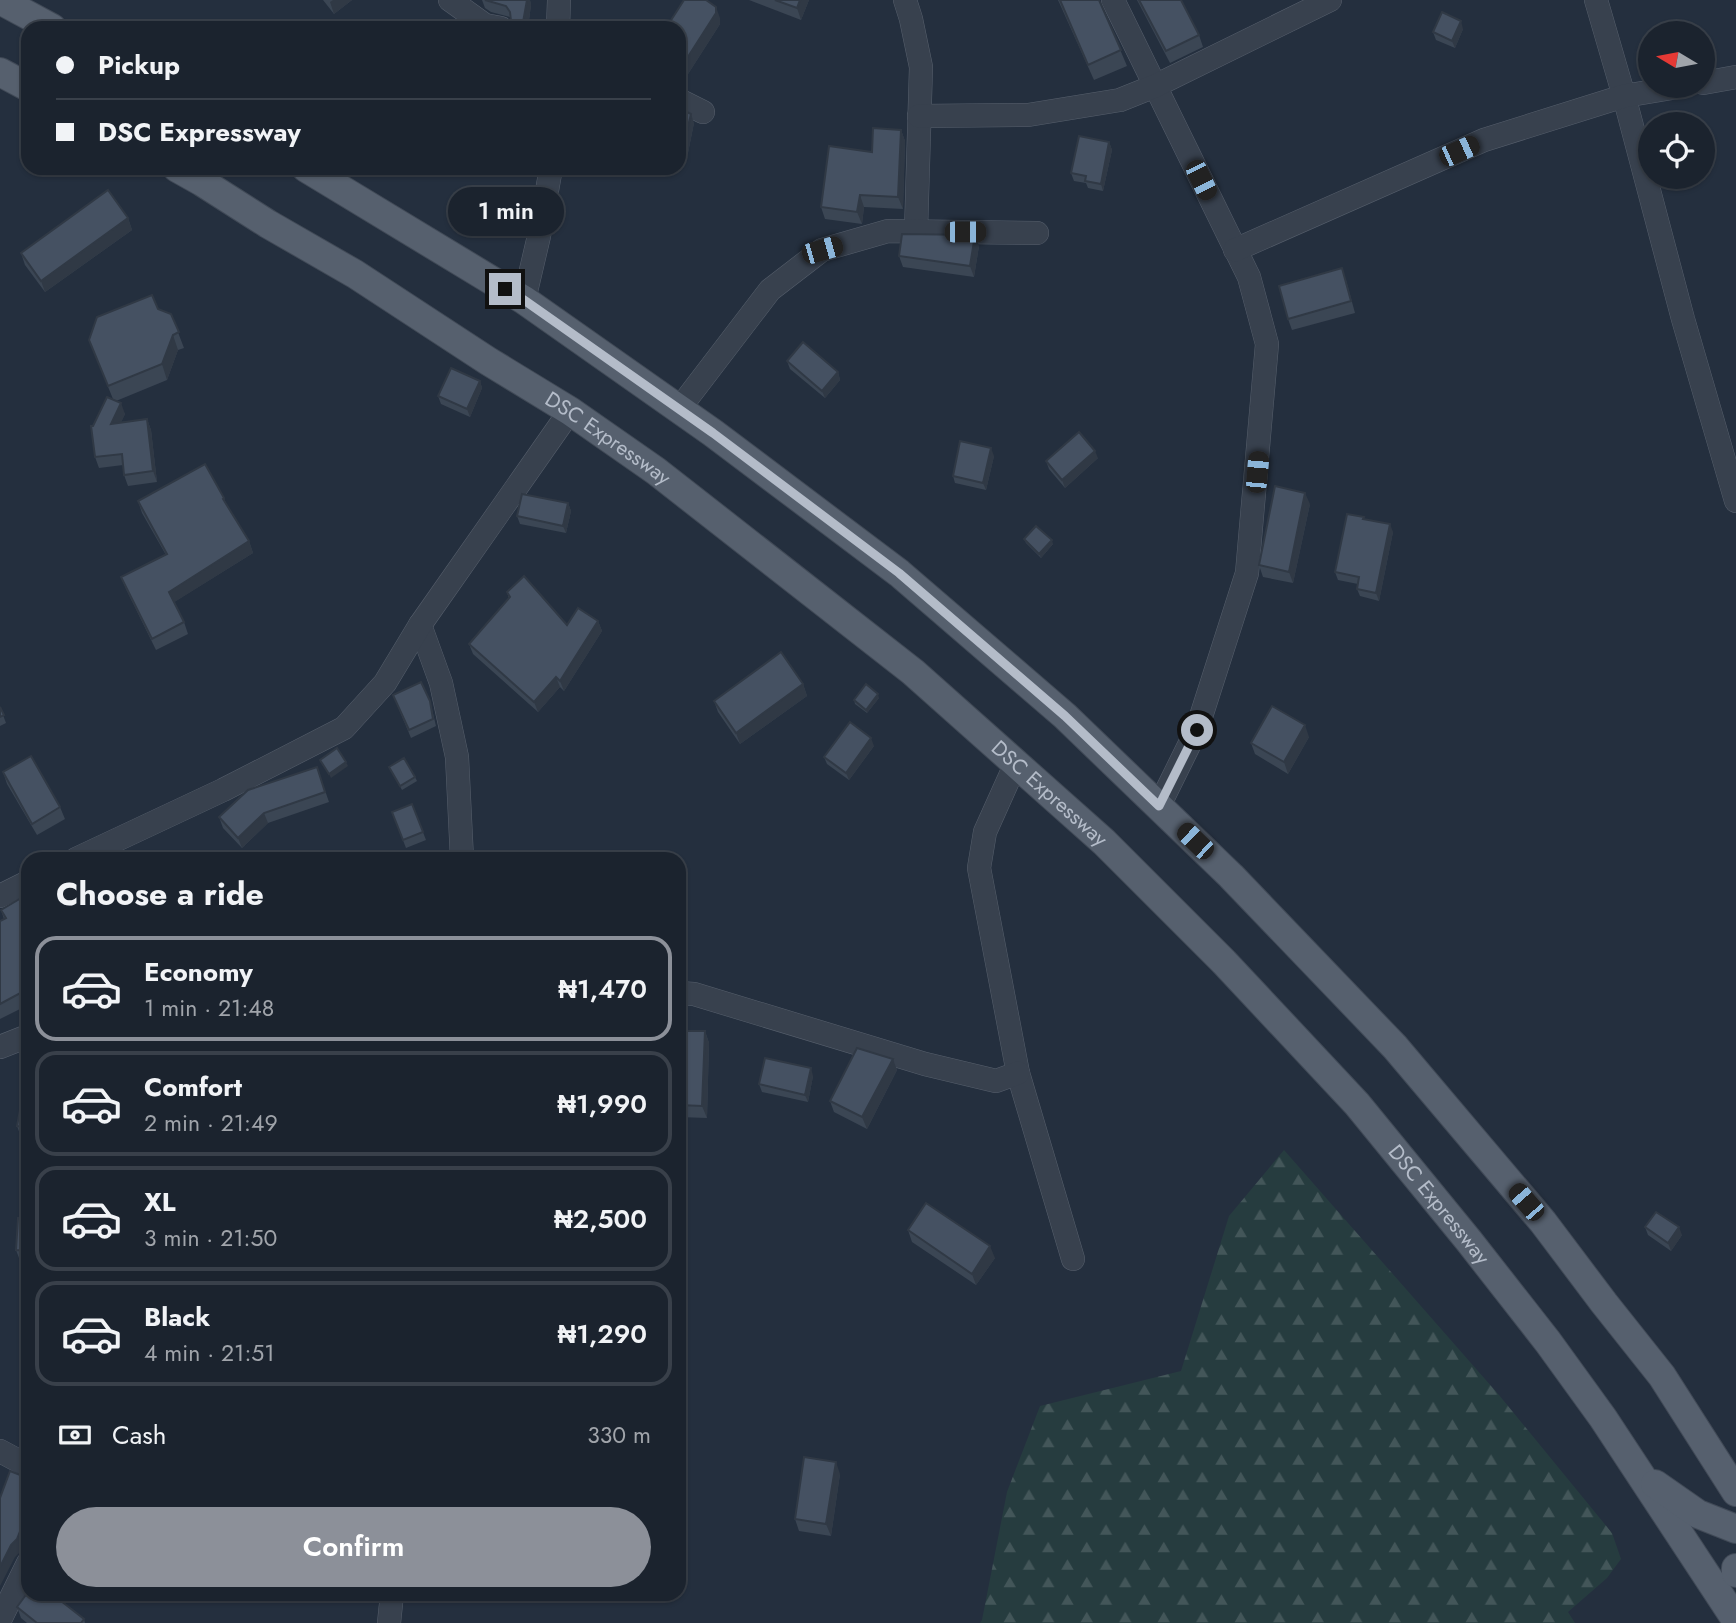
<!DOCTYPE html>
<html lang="en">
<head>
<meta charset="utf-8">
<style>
	body { margin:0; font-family:Jost,sans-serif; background:#242b36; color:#f1f3f6; height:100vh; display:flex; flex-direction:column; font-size:26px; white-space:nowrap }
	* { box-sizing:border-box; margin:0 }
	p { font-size:23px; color:#a0a4aa }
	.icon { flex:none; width:38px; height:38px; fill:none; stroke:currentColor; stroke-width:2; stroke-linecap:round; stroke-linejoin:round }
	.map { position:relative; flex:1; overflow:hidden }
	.sheet { position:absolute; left:21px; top:852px; width:665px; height:749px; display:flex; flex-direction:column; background:#1b232e; border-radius:21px; box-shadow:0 2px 5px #0004,0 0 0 2px #39404a }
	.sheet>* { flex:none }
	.banner { position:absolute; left:21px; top:21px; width:665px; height:154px; border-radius:21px; box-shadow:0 2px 5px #0004,0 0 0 2px #39404a; display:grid; align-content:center; height:154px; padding:0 35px; background:#1b232e }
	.needle { width:46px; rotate:280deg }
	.fabs { position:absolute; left:1638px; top:21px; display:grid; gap:14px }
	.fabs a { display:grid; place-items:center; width:77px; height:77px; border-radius:50%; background:#1b232e; box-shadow:0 2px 5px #0004,0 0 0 2px #39404a; font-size:35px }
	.end { position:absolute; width:32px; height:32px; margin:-16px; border:9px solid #b4bcc9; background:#111; box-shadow:0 0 0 4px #111 }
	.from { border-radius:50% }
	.bubble { position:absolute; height:49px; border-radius:24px; background:#1b232e; box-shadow:0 2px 5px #0004,0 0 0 2px #39404a; font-size:23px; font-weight:600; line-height:49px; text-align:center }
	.car { position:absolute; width:21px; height:42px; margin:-21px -10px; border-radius:9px; box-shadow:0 0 5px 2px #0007; background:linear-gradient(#222 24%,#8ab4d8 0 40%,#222 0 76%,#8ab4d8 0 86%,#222 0) }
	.banner b { display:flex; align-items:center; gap:24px; height:66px; font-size:26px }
	.banner b+b { border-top:2px solid #39404a }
	.banner i { width:18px; height:18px; background:#f1f3f6 }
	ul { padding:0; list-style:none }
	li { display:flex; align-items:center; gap:21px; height:105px; margin:0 14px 10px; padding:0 21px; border:4px solid #39404a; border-radius:21px }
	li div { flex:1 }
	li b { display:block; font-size:26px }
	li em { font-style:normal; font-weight:600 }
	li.current { border-color:#8c9099 }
	li>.icon { width:63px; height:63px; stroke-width:1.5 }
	h2 { padding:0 35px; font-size:32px; line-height:84px }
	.pay { display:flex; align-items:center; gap:18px; height:77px; padding:0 35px; font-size:26px }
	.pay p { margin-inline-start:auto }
	.primary-button { display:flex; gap:14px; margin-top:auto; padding:14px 35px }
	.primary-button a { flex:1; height:80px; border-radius:42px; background:#8c9099; color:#fff; font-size:28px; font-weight:600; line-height:80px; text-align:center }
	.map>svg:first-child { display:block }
	.forest { fill:url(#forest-firs) }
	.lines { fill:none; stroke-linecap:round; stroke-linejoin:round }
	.minor-casing { stroke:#565f6c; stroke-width:24 }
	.major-casing { stroke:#414a57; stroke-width:30 }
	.minor { stroke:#38414e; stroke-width:23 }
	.major { stroke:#56606e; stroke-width:28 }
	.wall { fill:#3b4654 }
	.shaded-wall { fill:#303945 }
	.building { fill:#455162; stroke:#303945; stroke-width:2 }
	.route { stroke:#b4bcc9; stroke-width:9 }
	.labels { text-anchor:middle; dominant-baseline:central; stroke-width:7; stroke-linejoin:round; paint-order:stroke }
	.street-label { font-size:21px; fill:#b4bcc9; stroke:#1d2633 }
</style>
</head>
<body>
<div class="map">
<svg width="1736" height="1623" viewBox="0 0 1736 1623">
	<defs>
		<pattern id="forest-firs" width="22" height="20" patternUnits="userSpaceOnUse" patternTransform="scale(1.75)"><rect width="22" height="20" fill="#263c3f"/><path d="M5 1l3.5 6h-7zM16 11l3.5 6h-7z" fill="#435659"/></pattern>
	</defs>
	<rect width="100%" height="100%" fill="#242f3e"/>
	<!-- forest -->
	<path class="forest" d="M1284 1150 1499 1395 1612 1533 1621 1559 1607 1578 1568 1612 1575 1623H980L982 1620 1007 1492 1040 1406 1181 1371 1229 1216Z"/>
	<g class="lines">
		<!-- minor casing -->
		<g class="minor-casing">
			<g id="minor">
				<path d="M450 0 485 25 501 28"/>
				<path d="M905 0 911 19 921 67 916 231"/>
				<path d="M1113 0 1249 277 1267 344 1247 573 1197 729 1159 806"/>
				<path d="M1596 0 1624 96 1683 319 1736 501"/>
				<path d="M558 28 559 0"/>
				<path d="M1703 83 1736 77"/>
				<path d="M679 100 703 112"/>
				<path d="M919 116 1028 115 1120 100 1155 86 1330 0"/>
				<path d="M1235 250 1484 140 1624 96 1684 86"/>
				<path d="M524 300 539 236 551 168"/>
				<path d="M679 409 770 290 822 250 888 231 1037 233"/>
				<path d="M420 625 441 683 457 757 462 859"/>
				<path d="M1016 763 985 832 979 868 1018 1073 1073 1259"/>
				<path d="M76 859 223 790 344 728 385 683 420 625 570 411"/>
				<path d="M0 896 28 882"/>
				<path d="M679 993 694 994 925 1064 996 1081 1018 1073"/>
				<path d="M0 1047 28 1036"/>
				<path d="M0 1451 28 1466"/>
				<path d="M0 1620 28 1563"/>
				<path d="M389 1623 392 1594"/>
			</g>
		</g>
		<!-- major casing -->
		<g class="major-casing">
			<g id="major">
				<path d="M0 0 52 28"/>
				<path d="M0 72 28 87"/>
				<path id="s1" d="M177 168 202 182 268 224 355 274 488 361 570 411 656 471 913 672 1104 842 1224 962 1357 1104 1469 1241 1548 1342 1603 1418 1736 1620"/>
				<path d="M306 168 524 300 713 433 899 573 1065 716 1231 876 1395 1047 1543 1222 1604 1303 1662 1376 1736 1492"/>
				<path d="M1655 1484 1698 1514 1736 1529"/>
				<path d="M1736 1568V1573"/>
			</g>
		</g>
		<!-- minor -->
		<use href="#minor" class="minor"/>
		<!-- major -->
		<use href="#major" class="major"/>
	</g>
	<!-- wall -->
	<g class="wall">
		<path d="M323 0H352L334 14Z"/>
		<path d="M482 0H530L531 5 528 28H506L511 21 510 17 491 12 485 8Z"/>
		<path d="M749 0H809L801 20Z"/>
		<path d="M1058 0H1099L1127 66 1094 80Z"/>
		<path d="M1137 0H1181L1199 35 1203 47 1170 63Z"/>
		<path d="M720 18V24L688 74 679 68V28Z"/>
		<path d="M1463 29 1455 48 1436 40 1433 32Z"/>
		<path d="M679 108 694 123 688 153 679 151Z"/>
		<path d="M901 130 905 141 903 209 864 207 862 224 825 219 821 207 872 152Z"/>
		<path d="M1109 142 1112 150 1103 191 1088 188 1086 183 1074 181 1071 173Z"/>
		<path d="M443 168H473L472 174 444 172Z"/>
		<path d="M128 218 132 230 45 292 25 265 21 253Z"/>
		<path d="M979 246 974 277 903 267 899 256Z"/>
		<path d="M1346 280 1355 313 1292 330 1288 319Z"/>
		<path d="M158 309 171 314 184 348 178 350 167 380 116 401 125 414 121 422 147 419 151 430 157 482 128 486 124 475 123 465 99 468 95 457 93 426 113 399 89 340Z"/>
		<path d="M787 361 838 372 840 380 825 398 790 369Z"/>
		<path d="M480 381 482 388 470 417 441 404 438 396Z"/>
		<path d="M994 456 986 490 955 483 953 476Z"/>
		<path d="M1098 458 1065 488 1049 469 1046 461Z"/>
		<path d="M224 498 226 504 249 541 253 553 174 602 184 622 188 634 156 650 126 589 121 577 166 555 142 513 138 501Z"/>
		<path d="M568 503 571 511 566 533 520 524 517 516Z"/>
		<path d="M1310 504 1293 583 1263 577 1259 565Z"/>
		<path d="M1364 519 1393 532 1379 601 1360 596 1357 589 1358 584 1338 580 1335 572Z"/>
		<path d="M1024 539 1053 544 1041 558 1026 543Z"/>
		<path d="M507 592 567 625 598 621 602 631 564 691 560 687 538 712 473 654 469 644 509 599Z"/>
		<path d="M803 684 807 696 740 744 718 712 714 701Z"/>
		<path d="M393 695 430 701 436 726 411 738Z"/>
		<path d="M879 698 867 713 855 704 854 700Z"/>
		<path d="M0 707 6 723 0 726Z"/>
		<path d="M1309 737 1288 774 1255 754 1251 743Z"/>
		<path d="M874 746 849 780 827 764 824 757Z"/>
		<path d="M317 767 329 802 268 823 242 848 223 828 219 817Z"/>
		<path d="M389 767 415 777 417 781 402 790Z"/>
		<path d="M3 772 60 807 65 819 37 835 7 784Z"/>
		<path d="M412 804 426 840 406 848 392 812Z"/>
		<path d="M28 894V1005L0 1019V921L4 919 1 910Z"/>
		<path d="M679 1031H705L709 1043 707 1118 679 1117Z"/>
		<path d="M893 1059 897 1070 867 1129 834 1112 830 1101Z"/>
		<path d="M813 1076 808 1102 762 1092 759 1084Z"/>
		<path d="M28 1095V1138L21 1137 17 1126Z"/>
		<path d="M28 1218V1258H19L16 1250Z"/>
		<path d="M1645 1227 1682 1235 1671 1251 1648 1235Z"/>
		<path d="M908 1230 995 1258 976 1285 912 1242Z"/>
		<path d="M840 1474 831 1536 799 1531 795 1519Z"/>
		<path d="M17 1607 84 1619 85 1623H27L21 1618Z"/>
	</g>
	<!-- shaded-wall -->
	<g class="shaded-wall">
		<path d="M333 0H352L334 14 330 2Z"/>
		<path d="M527 0H530L531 5 528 28H522Z"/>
		<path d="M800 0H809L801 20 797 8Z"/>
		<path d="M716 7 720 18V24L688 74 684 63Z"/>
		<path d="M1461 21 1463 29 1455 48 1452 41Z"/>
		<path d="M691 114 694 123 688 153 684 143Z"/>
		<path d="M901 130 905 141 903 209 898 197Z"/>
		<path d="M1109 142 1112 150 1103 191 1101 184Z"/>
		<path d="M860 195 864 207 862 224 857 212Z"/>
		<path d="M128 218 132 230 45 292 41 281Z"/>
		<path d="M975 235 979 246 974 277 970 266Z"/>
		<path d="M173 335 178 350 167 380 162 364Z"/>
		<path d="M838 372 840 380 825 398 822 391Z"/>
		<path d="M480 381 482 388 470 417 467 409Z"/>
		<path d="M121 403 125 414 115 435 111 424Z"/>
		<path d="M147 419 151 430 157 482 153 471Z"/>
		<path d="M991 448 994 456 986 490 983 483Z"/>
		<path d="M1095 451 1098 458 1065 488 1062 480Z"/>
		<path d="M1305 493 1310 504 1293 583 1289 572Z"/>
		<path d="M568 503 571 511 566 533 563 526Z"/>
		<path d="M1390 524 1393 532 1379 601 1376 593Z"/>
		<path d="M1052 540 1053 544 1041 558 1039 554Z"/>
		<path d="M249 541 253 553 173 603 169 592Z"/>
		<path d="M598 621 602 631 564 691 560 681Z"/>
		<path d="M556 677 560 687 538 712 534 702Z"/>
		<path d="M803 684 807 696 740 744 736 733Z"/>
		<path d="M878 694 879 698 867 713 866 710Z"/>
		<path d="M1305 725 1309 737 1288 774 1284 762Z"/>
		<path d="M871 738 874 746 849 780 846 773Z"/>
		<path d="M346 762 348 766 331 778 329 774Z"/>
		<path d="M264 813 268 823 242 848 238 838Z"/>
		<path d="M705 1031 709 1043 707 1118 702 1106Z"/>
		<path d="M893 1059 897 1070 867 1129 862 1117Z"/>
		<path d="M811 1068 813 1076 808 1102 805 1095Z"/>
		<path d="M1679 1227 1682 1235 1671 1251 1668 1243Z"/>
		<path d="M990 1246 995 1258 976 1285 972 1274Z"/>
		<path d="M836 1462 840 1474 831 1536 826 1524Z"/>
		<path d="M28 1511V1533L21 1551 15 1557 0 1586V1567Z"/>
	</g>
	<!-- building -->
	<g class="building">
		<path d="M485 0H527L522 28H506L511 21 510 12 506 6Z"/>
		<path d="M684 0H706L716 7V13L684 63 679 60V28H666Z"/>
		<path d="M775 0H800L797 8Z"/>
		<path d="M1060 0H1099L1121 50 1088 65Z"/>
		<path d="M1139 0H1181L1199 35 1166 51Z"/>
		<path d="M1442 12 1461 21 1452 41 1433 32Z"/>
		<path d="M454 20 470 24 478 28H452Z"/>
		<path d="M679 108 691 114 684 143 679 142Z"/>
		<path d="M873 128 901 130 898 197 860 195 857 212 821 207 829 146 872 152Z"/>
		<path d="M1079 136 1109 142 1101 184 1085 181 1086 176 1071 173Z"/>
		<path d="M108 190 128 218 41 281 21 253Z"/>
		<path d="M902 234 975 235 970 266 899 256Z"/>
		<path d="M1342 268 1351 301 1288 319 1279 286Z"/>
		<path d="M152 295 158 309 171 314 179 332 173 335 162 364 108 386 89 340 97 317Z"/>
		<path d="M803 342 838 372 822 391 787 361Z"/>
		<path d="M451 368 480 381 467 409 438 396Z"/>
		<path d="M107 397 121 403 111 424 147 419 153 471 124 475 122 454 95 457 91 426H93Z"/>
		<path d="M1079 432 1095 451 1062 480 1046 461Z"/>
		<path d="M960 441 991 448 983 483 953 476Z"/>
		<path d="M205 464 224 498 223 499 249 541 169 592 184 622 152 639 121 577 167 554 138 501Z"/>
		<path d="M1275 486 1305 493 1289 572 1259 565Z"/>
		<path d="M522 494 568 503 563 526 517 516Z"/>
		<path d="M1347 514 1364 517 1363 519 1390 524 1376 593 1357 589 1359 577 1335 572Z"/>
		<path d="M1036 526 1052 540 1039 554 1024 539Z"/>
		<path d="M524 576 567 625 578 608 598 621 560 681 556 677 534 702 469 644 510 597 507 592Z"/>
		<path d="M781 652 803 684 736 733 714 701Z"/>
		<path d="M421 682 430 701 433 719 409 730 393 695Z"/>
		<path d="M866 684 878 694 866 710 854 700Z"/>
		<path d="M1272 706 1305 725 1284 762 1251 743Z"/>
		<path d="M0 707 4 715 0 717Z"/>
		<path d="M850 722 871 738 846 773 824 757Z"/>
		<path d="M337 748 346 762 329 774 320 760Z"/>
		<path d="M31 756 60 807 32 824 3 772Z"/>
		<path d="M404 758 415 777 400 786 389 767Z"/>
		<path d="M317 767 325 792 264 813 238 838 219 817 248 790Z"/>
		<path d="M412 804 423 832 403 840 392 812Z"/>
		<path d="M28 894V989L0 1004V921L6 918 1 910Z"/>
		<path d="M679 1031H705L702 1106 679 1105Z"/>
		<path d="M857 1048 893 1059 862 1117 830 1101Z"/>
		<path d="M765 1058 811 1068 805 1095 759 1084Z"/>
		<path d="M23 1094 28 1095V1127L17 1126Z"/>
		<path d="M926 1203 990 1246 972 1274 908 1230Z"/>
		<path d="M1656 1212 1679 1227 1668 1243 1645 1227Z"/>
		<path d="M18 1218H28V1251L16 1250Z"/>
		<path d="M804 1457 836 1462 826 1524 795 1519Z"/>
		<path d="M10 1471 28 1478V1511L17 1539 11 1545 0 1567V1498Z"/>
		<path d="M28 1592V1594H52L84 1619 81 1623H37L17 1607Z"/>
	</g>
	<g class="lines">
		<!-- route -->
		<path class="route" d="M505 289 524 300 713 433 899 573 1065 716 1159 806 1197 730"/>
	</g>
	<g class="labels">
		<!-- street labels -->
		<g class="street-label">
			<text stroke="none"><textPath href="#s1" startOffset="509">DSC Expressway</textPath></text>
			<text stroke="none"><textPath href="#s1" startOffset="1076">DSC Expressway</textPath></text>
			<text stroke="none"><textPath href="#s1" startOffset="1643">DSC Expressway</textPath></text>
		</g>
	</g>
</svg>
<div class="fabs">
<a><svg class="needle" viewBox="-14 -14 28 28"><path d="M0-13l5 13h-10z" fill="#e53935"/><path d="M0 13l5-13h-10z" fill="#a0a4aa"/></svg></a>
<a><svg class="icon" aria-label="locate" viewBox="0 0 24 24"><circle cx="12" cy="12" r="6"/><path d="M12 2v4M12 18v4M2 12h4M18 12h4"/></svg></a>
</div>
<i class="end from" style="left:1197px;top:730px"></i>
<i class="end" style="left:505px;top:289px"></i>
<div class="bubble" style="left:448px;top:187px;width:116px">1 min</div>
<i class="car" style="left:1459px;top:151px;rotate:66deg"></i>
<i class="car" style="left:1201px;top:180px;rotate:154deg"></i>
<i class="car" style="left:965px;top:232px;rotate:90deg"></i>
<i class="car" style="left:822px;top:250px;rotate:74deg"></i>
<i class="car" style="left:1257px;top:472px;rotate:5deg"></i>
<i class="car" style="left:1195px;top:841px;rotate:314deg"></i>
<i class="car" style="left:1526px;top:1202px;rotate:319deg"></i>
<div class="banner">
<b><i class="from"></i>Pickup</b>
<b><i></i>DSC Expressway</b>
</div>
<section class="sheet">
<h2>Choose a ride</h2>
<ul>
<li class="current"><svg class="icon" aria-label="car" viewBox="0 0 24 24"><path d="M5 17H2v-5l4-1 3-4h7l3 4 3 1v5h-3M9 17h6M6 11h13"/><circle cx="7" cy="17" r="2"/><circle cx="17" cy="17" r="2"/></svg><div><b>Economy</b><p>1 min · 21:48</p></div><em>₦1,470</em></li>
<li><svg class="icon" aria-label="car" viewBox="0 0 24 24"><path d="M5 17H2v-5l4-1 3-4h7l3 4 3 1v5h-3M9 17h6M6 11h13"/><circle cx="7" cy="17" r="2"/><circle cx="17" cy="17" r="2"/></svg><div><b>Comfort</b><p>2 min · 21:49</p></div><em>₦1,990</em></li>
<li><svg class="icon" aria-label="car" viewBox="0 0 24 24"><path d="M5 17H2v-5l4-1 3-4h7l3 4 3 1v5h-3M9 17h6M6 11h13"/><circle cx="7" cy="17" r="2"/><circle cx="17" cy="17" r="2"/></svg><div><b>XL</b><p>3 min · 21:50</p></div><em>₦2,500</em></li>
<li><svg class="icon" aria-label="car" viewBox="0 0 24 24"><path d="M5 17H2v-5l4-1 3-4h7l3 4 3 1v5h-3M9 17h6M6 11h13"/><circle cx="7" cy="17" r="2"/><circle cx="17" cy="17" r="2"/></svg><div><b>Black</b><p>4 min · 21:51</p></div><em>₦1,290</em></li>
</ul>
<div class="pay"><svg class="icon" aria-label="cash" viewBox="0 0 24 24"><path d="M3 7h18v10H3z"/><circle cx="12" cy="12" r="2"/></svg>Cash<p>330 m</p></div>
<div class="primary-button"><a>Confirm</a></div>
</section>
</div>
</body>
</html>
